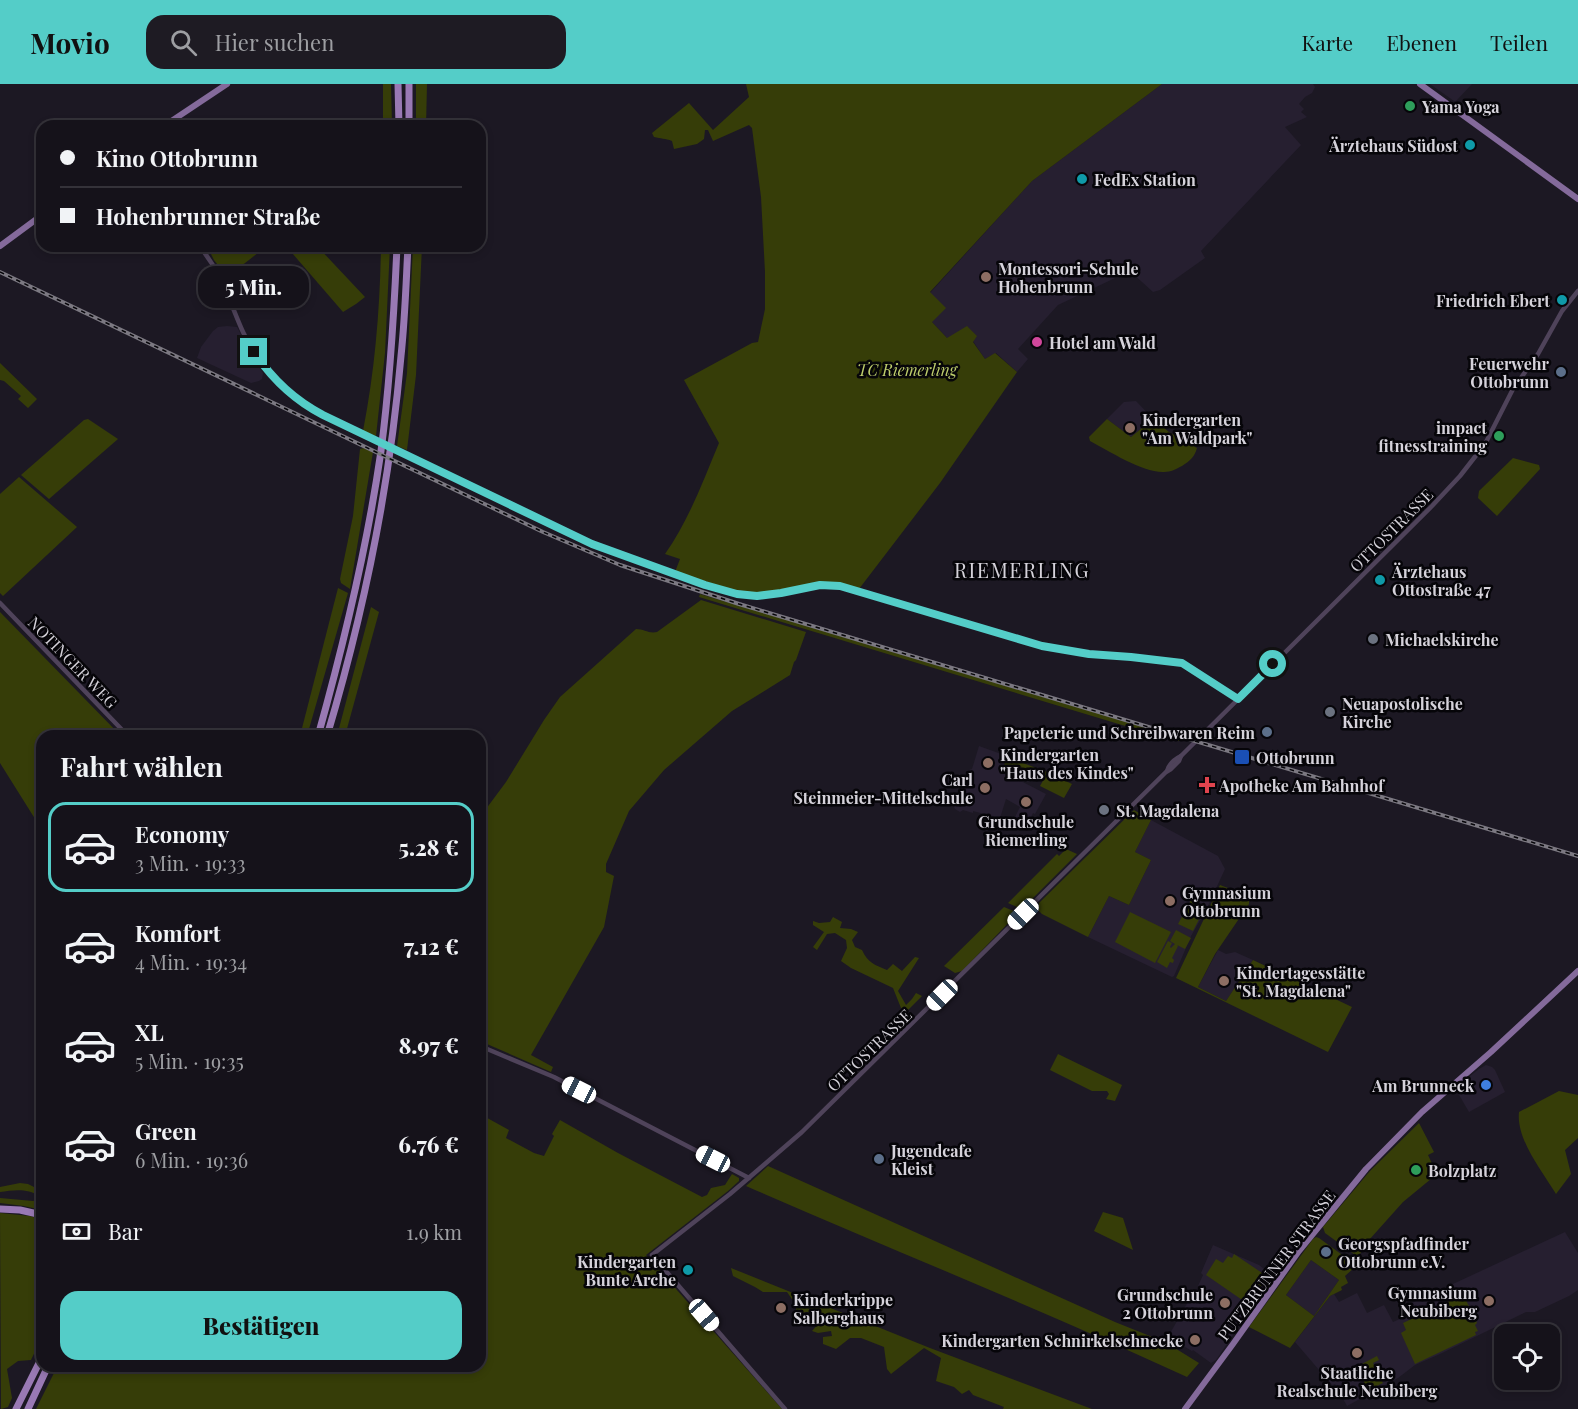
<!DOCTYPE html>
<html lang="de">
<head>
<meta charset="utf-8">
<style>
	body { margin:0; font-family:"Playfair Display",serif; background:#1e1b23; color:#f1f3f6; height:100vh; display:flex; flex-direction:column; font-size:22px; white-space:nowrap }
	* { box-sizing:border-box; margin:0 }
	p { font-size:20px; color:#9d9ea2 }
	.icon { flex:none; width:33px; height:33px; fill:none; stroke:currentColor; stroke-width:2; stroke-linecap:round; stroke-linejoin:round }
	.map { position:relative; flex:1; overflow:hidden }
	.sheet { position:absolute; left:36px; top:646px; width:450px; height:642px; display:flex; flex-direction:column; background:#15121a; border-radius:18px; box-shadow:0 3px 9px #0003,0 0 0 2px #343239 }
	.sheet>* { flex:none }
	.hud { position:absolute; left:36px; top:36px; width:450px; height:132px; border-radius:18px; box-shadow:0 3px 9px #0003,0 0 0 2px #343239; display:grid; align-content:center; height:132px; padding:0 24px; background:#15121a }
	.controls { position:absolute; left:1494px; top:1240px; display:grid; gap:12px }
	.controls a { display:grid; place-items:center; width:66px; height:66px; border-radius:12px; background:#15121a; box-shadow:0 3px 9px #0003,0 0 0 2px #343239; font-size:30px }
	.end { position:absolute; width:27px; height:27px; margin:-14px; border:8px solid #54cdc8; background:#111; box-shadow:0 0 0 3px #111 }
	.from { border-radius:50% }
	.bubble { position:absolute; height:42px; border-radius:18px; background:#15121a; box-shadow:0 3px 9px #0003,0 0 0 2px #343239; font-size:20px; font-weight:800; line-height:42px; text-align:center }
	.car { position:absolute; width:18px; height:36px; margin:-18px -9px; border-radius:8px; box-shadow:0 0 4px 2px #0007; background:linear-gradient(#fff 24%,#345 0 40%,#fff 0 76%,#345 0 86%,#fff 0) }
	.hud b { display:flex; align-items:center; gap:21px; height:57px; font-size:22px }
	.hud b+b { border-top:2px solid #343239 }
	.hud i { width:15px; height:15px; background:#f1f3f6 }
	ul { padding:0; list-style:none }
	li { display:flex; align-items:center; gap:18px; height:90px; margin:0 12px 9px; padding:0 12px; border:3px solid transparent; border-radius:18px }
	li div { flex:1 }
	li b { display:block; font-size:22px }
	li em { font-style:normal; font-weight:800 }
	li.active { border-color:#54cdc8 }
	li>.icon { width:54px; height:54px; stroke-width:1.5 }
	h2 { padding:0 24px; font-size:27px; line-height:72px }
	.pay { display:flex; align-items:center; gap:15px; height:66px; padding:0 24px; font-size:22px }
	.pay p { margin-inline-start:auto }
	.primary-button { display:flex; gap:12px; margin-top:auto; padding:12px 24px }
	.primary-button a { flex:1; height:69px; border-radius:18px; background:#54cdc8; color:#111; font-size:24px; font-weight:800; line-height:69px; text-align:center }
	header { display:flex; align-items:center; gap:36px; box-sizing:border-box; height:84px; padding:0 30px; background:#54cdc8; color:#111 }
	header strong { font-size:28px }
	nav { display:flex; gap:33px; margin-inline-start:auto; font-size:21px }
	.search { width:420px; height:54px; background:#1e1b23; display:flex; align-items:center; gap:15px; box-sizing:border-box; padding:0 21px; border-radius:18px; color:#9d9ea2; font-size:22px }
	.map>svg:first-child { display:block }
	.built { fill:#261f30 }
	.green { fill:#363d08; fill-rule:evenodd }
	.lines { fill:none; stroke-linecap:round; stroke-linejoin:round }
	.minor { stroke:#4f435a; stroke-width:4.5 }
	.major { stroke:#846a9b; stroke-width:6 }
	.highway { stroke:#9979b4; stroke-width:7 }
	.rail-casing { stroke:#7b7881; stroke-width:4 }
	.rail { stroke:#060509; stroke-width:1.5; stroke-dasharray:4.5; stroke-linecap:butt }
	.minor-bridge { stroke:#4f435a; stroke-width:4.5 }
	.route { stroke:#54cdc8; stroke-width:8 }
	.leisure-dot { fill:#2e9e5b; stroke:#060509; stroke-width:2 }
	.culture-dot { fill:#0f9aa8; stroke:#060509; stroke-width:2 }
	.education-dot { fill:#8d6e63; stroke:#060509; stroke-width:2 }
	.hotel-dot { fill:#d1479c; stroke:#060509; stroke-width:2 }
	.service-dot { fill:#5c6f8a; stroke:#060509; stroke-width:2 }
	.worship-dot { fill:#6b7280; stroke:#060509; stroke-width:2 }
	.transit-dot { fill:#1a4fb4; stroke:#060509; stroke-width:2 }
	.health-dot { fill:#e0444e; stroke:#060509; stroke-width:2 }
	.shop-dot { fill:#3f7fe0; stroke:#060509; stroke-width:2 }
	.labels { text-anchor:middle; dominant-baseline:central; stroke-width:5; stroke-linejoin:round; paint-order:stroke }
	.poi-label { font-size:16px; font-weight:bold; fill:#d5d2da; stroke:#060509; text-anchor:start }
	.park-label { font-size:16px; font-style:italic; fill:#bdcd6c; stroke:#060509 }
	.street-label { font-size:16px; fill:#d5d2da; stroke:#060509 }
	.quarter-label { font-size:20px; letter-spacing:1.5px; fill:#d5d2da; stroke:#060509 }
</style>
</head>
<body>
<header>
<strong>Movio</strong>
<div class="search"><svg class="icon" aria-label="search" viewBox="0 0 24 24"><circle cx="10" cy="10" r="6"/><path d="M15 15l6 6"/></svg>Hier suchen</div>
<nav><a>Karte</a><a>Ebenen</a><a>Teilen</a></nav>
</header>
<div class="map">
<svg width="1578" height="1325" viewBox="0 0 1578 1325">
	<rect width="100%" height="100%" fill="#1c1823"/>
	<!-- built -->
	<g class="built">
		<path d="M1162 0H1313L1315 3 1312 9 1305 13 1299 20 1304 25 1301 28 1307 33 1285 43 1301 61 1201 167 1205 174 1160 206 1153 208 1130 187 1058 221 1018 265 1028 275 1017 288 996 269 985 275 973 257 947 254 932 238 930 209 1032 97Z"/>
		<path d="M1430 0H1472L1456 17H1454Z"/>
		<path d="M227 242 237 243 252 272 263 289 262 295 259 297 251 299 197 274 201 263 213 247 218 243Z"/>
		<path d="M1136 317 1153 335 1131 353 1107 335 1124 318Z"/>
		<path d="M701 506 766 526 1190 654 1187 657 700 510Z"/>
		<path d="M979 662 1004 671 1007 673 1003 684 1014 690 1013 693 1046 710 1035 730 1033 729 1026 743 1012 739 1020 723 1006 715 1000 734 973 727V729L963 726 960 728 955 725 954 723 957 714H958L967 686H969L972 685Z"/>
		<path d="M1151 736 1218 772 1225 785 1207 824 1191 852 1174 892 1172 893 1088 853 1109 812 1129 821 1151 776 1135 768Z"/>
		<path d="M1218 866 1226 870 1235 868 1253 876 1226 917 1198 903Z"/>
		<path d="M1486 981 1492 983 1495 986 1505 1008 1469 1028 1455 1004 1479 985Z"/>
		<path d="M1565 1148 1578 1169V1206L1569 1212 1535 1228H1526L1440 1270 1415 1281 1398 1294 1347 1322 1335 1300 1332 1301 1295 1258 1330 1212 1334 1210 1339 1218 1357 1209 1367 1229 1384 1221 1393 1238 1402 1234 1399 1225Z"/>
		<path d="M1213 1161 1259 1181 1273 1192 1216 1276 1211 1279 1193 1266 1192 1267 1168 1253 1189 1216 1197 1205 1200 1204 1198 1202 1203 1191 1201 1189Z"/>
		<path d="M1311 1176 1339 1196 1314 1232 1286 1211Z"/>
	</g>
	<!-- green -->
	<g class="green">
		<path d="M383 0H391L392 42H383Z"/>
		<path d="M416 0H427L426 42H416Z"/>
		<path d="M746 0H1162L1032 97 930 208 946 224 932 238 947 254 967 242 977 252 973 258 985 275 995 269 1017 288 940 399 859 505 840 500 819 498 772 508H740L675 488 680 475 665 470C689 436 703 397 719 359L684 296 752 259 758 258 765 225V188L761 113 752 44 749 41 713 57 708 46H705L704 55 697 60 674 65 672 57C665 54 661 55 654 53L652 49 689 19 713 46 749 13Z"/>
		<path d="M207 162H267L227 193 214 176Z"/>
		<path d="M286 162H317L365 213 356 220 343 228Z"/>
		<path d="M381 162H390L385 269 376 352 363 347C375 286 380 224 381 162Z"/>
		<path d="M413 162H422L416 291 407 366 397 362 407 289Z"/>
		<path d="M0 279 37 315 28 324 18 315 21 312 4 297 0 296Z"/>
		<path d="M88 335 118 355 49 415 21 391 84 336Z"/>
		<path d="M1107 335 1131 353 1153 335 1169 348 1197 364C1195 372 1190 377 1182 382 1176 385 1171 388 1164 388 1143 389 1109 367 1090 357L1089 353Z"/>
		<path d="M364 364 373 368 350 505 341 499 340 495 353 432 360 365Z"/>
		<path d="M1513 374 1539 381 1540 385 1497 432 1478 414 1479 407Z"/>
		<path d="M19 393 77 443 3 512 0 509V410Z"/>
		<path d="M338 504 348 509 307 652H300Z"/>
		<path d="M700 510 1180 654 1179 657 1166 652 1165 654 699 513Z"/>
		<path d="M701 516 806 548 796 576 794 578 790 591 732 627 664 686 629 727 606 780V788L614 792 604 843 531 971 553 983 551 988 480 957V733L506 698 544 636 560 613 636 545C644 545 649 550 657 548Z"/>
		<path d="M371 523 379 528 345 652H337Z"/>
		<path d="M0 528 121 652H42V746L0 679Z"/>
		<path d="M1007 673 1047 688 1072 700 1064 714 1040 702 1045 693 1022 685V682L1018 692 1003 684Z"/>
		<path d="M1134 726 1151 736 1135 768 1151 776 1129 821 1109 812 1088 853 1042 830 1039 827V819Z"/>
		<path d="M1066 765 1077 770 1023 824 1021 825 1008 819 1057 770 1059 772Z"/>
		<path d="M1220 801 1233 806 1249 815V820L1215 870 1198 903 1226 917 1253 876 1352 923 1328 968 1176 894Z"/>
		<path d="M1191 816 1205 824 1193 847 1178 840Z"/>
		<path d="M1004 823 1016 828 1017 830 962 887 955 889 944 882Z"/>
		<path d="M1130 828 1171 848 1155 879 1115 858Z"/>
		<path d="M833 833 842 838 840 844 851 845 858 848 852 856 855 863 862 866C868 879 875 881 887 886L893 880 902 887 915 873 919 874 898 907 906 921 912 915 916 909 922 912 907 927 901 924 893 904 851 884 841 877 847 864 846 856 835 849 827 850 817 866 813 863 824 848 813 841V837L819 839 830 838Z"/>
		<path d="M1176 846 1191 854 1185 865 1177 861 1178 862 1172 874 1174 876 1173 879 1170 878 1167 884 1157 878 1168 857 1172 859 1170 863 1171 864 1175 860 1170 857Z"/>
		<path d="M1058 970 1122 1001 1115 1017 1106 1015 1109 1010 1107 1007H1092L1050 986Z"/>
		<path d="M1559 1007 1578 1011V1054L1565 1066 1571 1090 1556 1110C1542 1087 1516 1055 1519 1028Z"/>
		<path d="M480 1030 509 1046 506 1054 534 1069 544 1072 554 1052 552 1050 560 1036 618 1069 702 1113 707 1111 711 1104 725 1101 732 1090 739 1094V1097L728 1107 646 1171 782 1325H36L57 1283 480 1282V1267L483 1265 480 1260V1232L483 1225 480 1211Z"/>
		<path d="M1419 1039 1434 1068 1428 1071 1437 1090 1403 1118 1369 1156 1358 1173 1325 1149 1323 1143 1370 1087Z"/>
		<path d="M768 1082 1115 1238 1165 1258 1199 1279 1187 1293C1042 1226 893 1166 746 1102Z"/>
		<path d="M20 1099 28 1100 42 1107V1126L24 1122 0 1119V1114L33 1117 40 1115 39 1112C28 1104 13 1106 0 1108V1103Z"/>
		<path d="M1103 1128 1123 1134 1133 1166 1094 1147Z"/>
		<path d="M0 1129 30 1132 42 1136V1253L31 1276 18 1277 7 1285 12 1314 8 1323 1 1325Z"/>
		<path d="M1316 1153 1319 1154 1352 1178 1355 1183 1345 1192 1348 1199 1341 1203 1342 1206 1330 1212 1290 1264 1249 1243 1313 1155ZM1311 1176 1339 1196 1314 1232 1286 1211Z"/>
		<path d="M1234 1170 1268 1193 1248 1220 1206 1191 1216 1175 1223 1179 1228 1172 1232 1174Z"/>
		<path d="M731 1184 930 1264 1092 1325H1003L1004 1323 973 1311 969 1306 962 1310 954 1303 936 1297 941 1274 924 1264 891 1290 887 1285 884 1263 861 1254H850L836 1265 823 1260V1253L832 1252 831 1247 818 1249 812 1247 819 1239 818 1228H806L796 1231V1221L787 1208H763L755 1203 733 1192Z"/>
		<path d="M1462 1211 1465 1214 1477 1239 1475 1241 1478 1247 1475 1248 1476 1251 1415 1280 1401 1249 1406 1246 1403 1239Z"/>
		<path d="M1377 1272 1379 1276 1373 1279 1377 1287 1383 1284 1385 1289 1379 1292 1383 1299 1368 1306 1356 1283Z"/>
	</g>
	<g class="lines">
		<!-- minor -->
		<g class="minor">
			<path d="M199 162C221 187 230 219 243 248 257 279 280 307 310 324 329 335 349 343 368 353"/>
			<path d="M406 371 592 460 652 483 725 507 757 511 781 509 820 501 840 502 1045 563 1089 570 1131 573 1182 579 1238 615"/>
			<path d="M0 519 128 652"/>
			<path d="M1167 687C1169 680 1175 675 1181 672L1432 422 1460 392 1485 360 1513 305 1538 270 1562 227 1578 207"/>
			<path d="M480 962 554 993 749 1094"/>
			<path d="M785 1325 652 1171 730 1110 802 1048 1166 688 1171 685 1179 677 1181 672"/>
		</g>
		<!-- major -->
		<g class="major">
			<path d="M1420 0 1578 115"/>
			<path d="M164 42 227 0"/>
			<path d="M0 162 42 131"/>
			<path d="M1185 1325 1233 1260 1299 1167 1366 1085 1422 1028 1491 968 1578 887"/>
		</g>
		<!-- highway -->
		<g class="highway">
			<path d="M398 0 399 42"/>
			<path d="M409 0V42"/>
			<path d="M318 652C344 559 367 464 381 367 390 299 394 231 397 162"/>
			<path d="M327 652C364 528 390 400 401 272 405 235 406 199 408 162"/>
			<path d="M0 1125 20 1126 42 1131"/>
			<path d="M16 1325 42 1273"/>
			<path d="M28 1325 48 1282"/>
		</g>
		<!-- rail casing -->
		<g class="rail-casing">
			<path id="rail" d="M0 188 543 448 620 481 739 520 1578 772"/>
		</g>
		<!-- rail -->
		<use href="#rail" class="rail"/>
		<!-- minor-bridge -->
		<path class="minor-bridge" d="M368 353 406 371"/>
	</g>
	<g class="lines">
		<!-- route -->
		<path class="route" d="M254 268C272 295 294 316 323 331L592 460 705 501 737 510 757 512 781 509 820 501 840 502 1042 562 1089 570 1131 573 1182 579 1238 615 1273 580"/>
	</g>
	<!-- markers -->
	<g class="leisure-dot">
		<circle cx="1410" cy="22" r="6"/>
		<circle cx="1499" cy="352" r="6"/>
		<circle cx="1416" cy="1086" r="6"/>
	</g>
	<g class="culture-dot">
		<circle cx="1470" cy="61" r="6"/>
		<circle cx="1082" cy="95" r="6"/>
		<circle cx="1562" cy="216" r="6"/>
		<circle cx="1380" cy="496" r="6"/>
		<circle cx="688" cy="1186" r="6"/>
	</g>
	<g class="education-dot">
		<circle cx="986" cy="193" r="6"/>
		<circle cx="1130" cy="344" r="6"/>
		<circle cx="988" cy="679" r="6"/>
		<circle cx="985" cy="704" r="6"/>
		<circle cx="1026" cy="718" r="6"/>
		<circle cx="1170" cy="817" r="6"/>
		<circle cx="1224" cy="897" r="6"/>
		<circle cx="1489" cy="1217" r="6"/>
		<circle cx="1225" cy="1219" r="6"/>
		<circle cx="781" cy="1224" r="6"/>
		<circle cx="1195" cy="1256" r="6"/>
		<circle cx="1357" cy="1269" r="6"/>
	</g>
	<circle class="hotel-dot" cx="1037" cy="258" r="6"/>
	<g class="service-dot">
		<circle cx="1561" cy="288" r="6"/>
		<circle cx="1267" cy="648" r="6"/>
		<circle cx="879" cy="1075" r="6"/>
		<circle cx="1326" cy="1168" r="6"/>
	</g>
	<g class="worship-dot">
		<circle cx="1373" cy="555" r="6"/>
		<circle cx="1330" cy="628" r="6"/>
		<circle cx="1104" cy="726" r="6"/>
	</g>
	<rect class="transit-dot" x="1234" y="665" width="16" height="16" rx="3"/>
	<path class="health-dot" d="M1204 692h6v6h6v6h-6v6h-6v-6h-6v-6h6z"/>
	<circle class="shop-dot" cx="1486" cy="1001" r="6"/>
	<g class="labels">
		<!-- poi labels -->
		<g class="poi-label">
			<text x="1422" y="22">Yama Yoga</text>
			<text x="1458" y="61" text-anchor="end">Ärztehaus Südost</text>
			<text x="1094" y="95">FedEx Station</text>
			<text x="998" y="184">Montessori-Schule<tspan x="998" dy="18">Hohenbrunn</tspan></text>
			<text x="1550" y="216" text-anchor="end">Friedrich Ebert</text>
			<text x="1049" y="258">Hotel am Wald</text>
			<text x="1549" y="279" text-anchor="end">Feuerwehr<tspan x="1549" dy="18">Ottobrunn</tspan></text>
			<text x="1142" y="335">Kindergarten<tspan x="1142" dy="18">"Am Waldpark"</tspan></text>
			<text x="1487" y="343" text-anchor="end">impact<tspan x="1487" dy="18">fitnesstraining</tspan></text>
			<text x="1392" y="487">Ärztehaus<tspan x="1392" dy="18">Ottostraße 47</tspan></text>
			<text x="1385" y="555">Michaelskirche</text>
			<text x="1342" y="619">Neuapostolische<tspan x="1342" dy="18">Kirche</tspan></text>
			<text x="1255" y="648" text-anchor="end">Papeterie und Schreibwaren Reim</text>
			<text x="1000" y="670">Kindergarten<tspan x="1000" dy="18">"Haus des Kindes"</tspan></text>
			<text x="1256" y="673">Ottobrunn</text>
			<text x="973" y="695" text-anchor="end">Carl<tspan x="973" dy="18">Steinmeier-Mittelschule</tspan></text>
			<text x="1219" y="701">Apotheke Am Bahnhof</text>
			<text x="1116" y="726">St. Magdalena</text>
			<text x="1026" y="737" text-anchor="middle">Grundschule<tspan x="1026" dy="18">Riemerling</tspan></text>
			<text x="1182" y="808">Gymnasium<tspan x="1182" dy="18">Ottobrunn</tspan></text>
			<text x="1236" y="888">Kindertagesstätte<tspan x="1236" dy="18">"St. Magdalena"</tspan></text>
			<text x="1474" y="1001" text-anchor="end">Am Brunneck</text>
			<text x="891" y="1066">Jugendcafe<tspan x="891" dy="18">Kleist</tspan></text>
			<text x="1428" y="1086">Bolzplatz</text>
			<text x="1338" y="1159">Georgspfadfinder<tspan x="1338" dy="18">Ottobrunn e.V.</tspan></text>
			<text x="676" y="1177" text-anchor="end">Kindergarten<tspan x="676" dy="18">Bunte Arche</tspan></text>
			<text x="1477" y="1208" text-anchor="end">Gymnasium<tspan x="1477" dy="18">Neubiberg</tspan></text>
			<text x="1213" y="1210" text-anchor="end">Grundschule<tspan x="1213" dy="18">2 Ottobrunn</tspan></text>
			<text x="793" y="1215">Kinderkrippe<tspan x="793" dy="18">Salberghaus</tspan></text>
			<text x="1183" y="1256" text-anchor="end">Kindergarten Schnirkelschnecke</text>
			<text x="1357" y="1288" text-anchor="middle">Staatliche<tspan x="1357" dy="18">Realschule Neubiberg</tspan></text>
		</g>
		<!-- park labels -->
		<g class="park-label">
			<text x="907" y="285">TC Riemerling</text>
		</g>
		<!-- street labels -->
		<g class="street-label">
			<text transform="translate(1391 446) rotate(-45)">OTTOSTRASSE</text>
			<text transform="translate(73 578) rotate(46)">NOTINGER WEG</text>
			<text transform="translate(869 966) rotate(-44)">OTTOSTRASSE</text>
			<text transform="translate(1276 1181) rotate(-53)">PUTZBRUNNER STRASSE</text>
		</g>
		<!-- quarter labels -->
		<g class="quarter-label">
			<text x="1022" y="485">RIEMERLING</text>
		</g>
	</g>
</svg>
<div class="controls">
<a><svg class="icon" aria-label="locate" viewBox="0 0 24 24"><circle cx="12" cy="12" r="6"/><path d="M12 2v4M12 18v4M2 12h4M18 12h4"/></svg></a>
</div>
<i class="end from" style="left:1273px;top:580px"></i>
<i class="end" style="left:254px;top:268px"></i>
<div class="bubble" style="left:198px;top:182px;width:111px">5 Min.</div>
<i class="car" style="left:1023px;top:830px;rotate:225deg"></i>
<i class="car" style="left:942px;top:911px;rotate:225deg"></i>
<i class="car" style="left:579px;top:1006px;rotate:297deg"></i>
<i class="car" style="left:713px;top:1075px;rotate:297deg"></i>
<i class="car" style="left:704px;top:1231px;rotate:139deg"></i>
<div class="hud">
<b><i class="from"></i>Kino Ottobrunn</b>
<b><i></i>Hohenbrunner Straße</b>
</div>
<section class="sheet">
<h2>Fahrt wählen</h2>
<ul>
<li class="active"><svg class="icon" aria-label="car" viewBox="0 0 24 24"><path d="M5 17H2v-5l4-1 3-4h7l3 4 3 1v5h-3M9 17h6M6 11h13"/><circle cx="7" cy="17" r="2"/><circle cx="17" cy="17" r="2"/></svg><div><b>Economy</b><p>3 Min. · 19:33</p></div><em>5.28 €</em></li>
<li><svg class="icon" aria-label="car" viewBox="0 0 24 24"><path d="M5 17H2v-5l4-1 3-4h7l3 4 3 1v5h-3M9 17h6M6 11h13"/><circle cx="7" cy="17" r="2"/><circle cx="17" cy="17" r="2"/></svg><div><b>Komfort</b><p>4 Min. · 19:34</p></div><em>7.12 €</em></li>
<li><svg class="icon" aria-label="car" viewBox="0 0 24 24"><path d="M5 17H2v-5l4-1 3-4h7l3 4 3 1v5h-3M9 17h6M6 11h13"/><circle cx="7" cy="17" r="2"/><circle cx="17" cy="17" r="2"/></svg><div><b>XL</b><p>5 Min. · 19:35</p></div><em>8.97 €</em></li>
<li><svg class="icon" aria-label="car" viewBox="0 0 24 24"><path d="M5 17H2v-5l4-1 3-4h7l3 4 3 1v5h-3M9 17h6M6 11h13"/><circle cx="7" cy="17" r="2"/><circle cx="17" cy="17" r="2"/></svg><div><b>Green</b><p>6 Min. · 19:36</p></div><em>6.76 €</em></li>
</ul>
<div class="pay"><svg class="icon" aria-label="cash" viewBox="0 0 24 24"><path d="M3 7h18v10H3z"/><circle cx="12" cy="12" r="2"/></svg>Bar<p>1.9 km</p></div>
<div class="primary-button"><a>Bestätigen</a></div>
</section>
</div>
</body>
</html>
